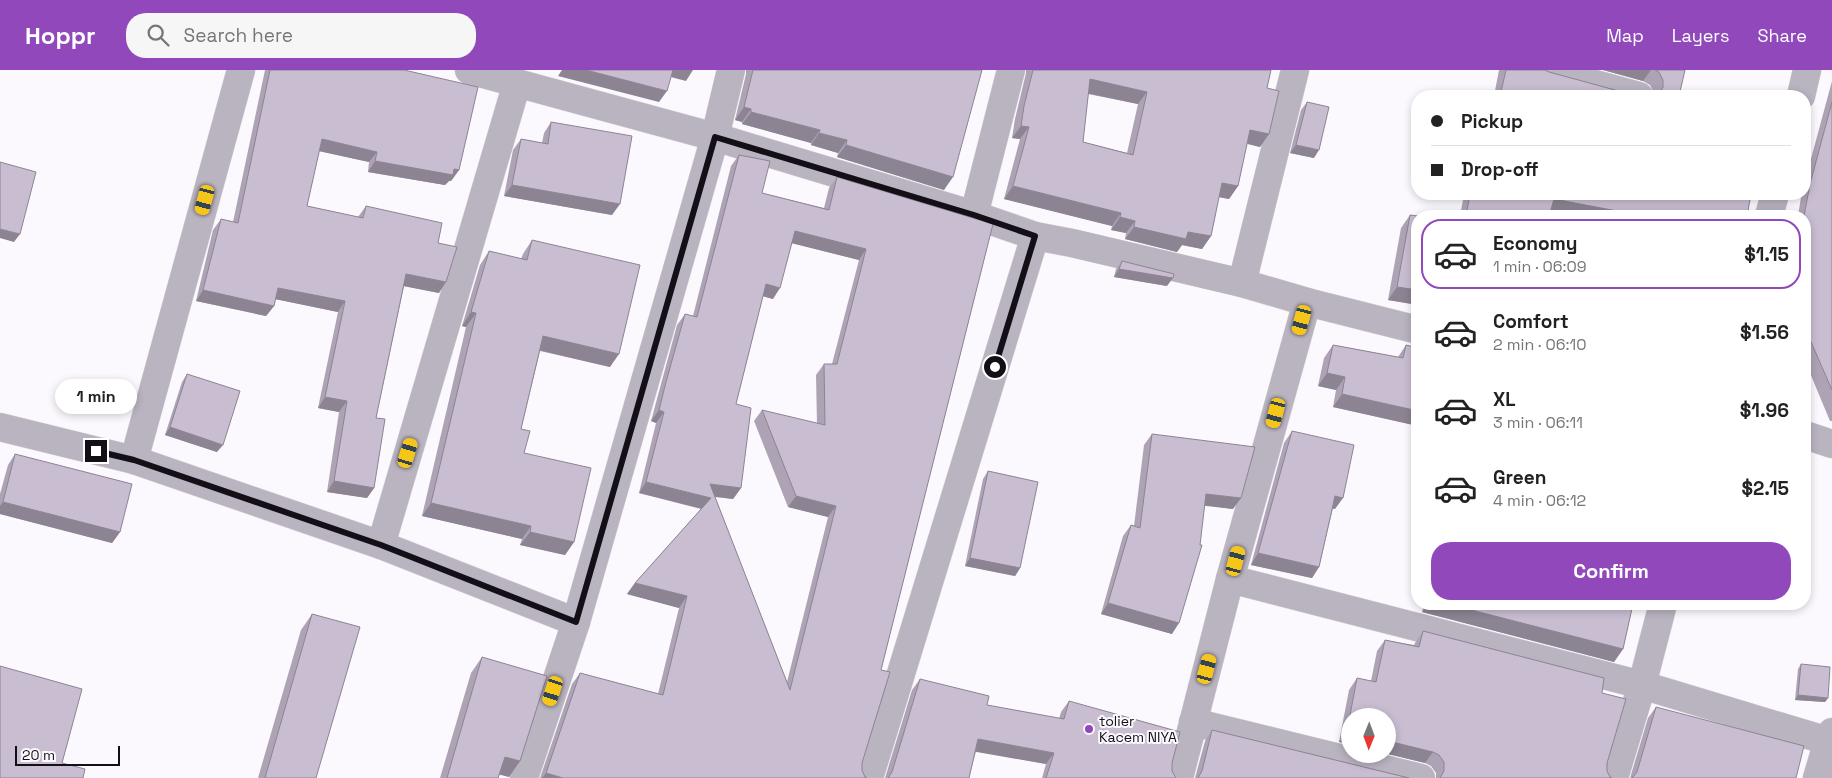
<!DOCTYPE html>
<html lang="en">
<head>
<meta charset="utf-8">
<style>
	body { margin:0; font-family:"Space Grotesk",sans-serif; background:#f6f6f6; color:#222; height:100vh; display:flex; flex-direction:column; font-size:19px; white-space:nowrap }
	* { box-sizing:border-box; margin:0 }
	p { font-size:16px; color:#767676 }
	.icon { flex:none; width:28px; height:28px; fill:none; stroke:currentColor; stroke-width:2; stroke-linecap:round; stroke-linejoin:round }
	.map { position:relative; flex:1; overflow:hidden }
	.side { position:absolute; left:1411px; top:140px; width:400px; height:400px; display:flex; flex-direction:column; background:#fff; border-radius:20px; box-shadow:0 2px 8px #0003 }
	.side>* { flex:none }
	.banner { position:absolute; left:1411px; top:20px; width:400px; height:110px; border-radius:20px; box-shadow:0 2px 8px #0003; display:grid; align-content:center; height:110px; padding:0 20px; background:#fff }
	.needle { width:32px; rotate:181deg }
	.buttons { position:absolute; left:1341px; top:638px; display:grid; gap:10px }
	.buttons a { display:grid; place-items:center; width:55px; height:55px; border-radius:50%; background:#fff; box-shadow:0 2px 8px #0003; font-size:25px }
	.scale { position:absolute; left:15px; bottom:12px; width:105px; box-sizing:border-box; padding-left:5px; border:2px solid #130f16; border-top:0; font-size:14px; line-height:18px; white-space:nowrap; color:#130f16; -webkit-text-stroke:4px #fbf9fd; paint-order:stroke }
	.end { position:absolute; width:22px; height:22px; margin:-11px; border:6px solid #130f16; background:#fff; box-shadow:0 0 0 2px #fff }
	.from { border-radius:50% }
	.bubble { position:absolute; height:35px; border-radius:18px; background:#fff; box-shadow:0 2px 8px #0003; font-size:16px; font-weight:700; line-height:35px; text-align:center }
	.car { position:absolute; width:15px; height:30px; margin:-15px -8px; border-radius:6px; box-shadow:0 0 4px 1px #0007; background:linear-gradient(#f5c518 24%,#345 0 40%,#f5c518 0 76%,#345 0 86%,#f5c518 0) }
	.banner b { display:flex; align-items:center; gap:18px; height:48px; font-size:19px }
	.banner b+b { border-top:1px solid #e0e0e0 }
	.banner i { width:12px; height:12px; background:#222 }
	ul { padding:9px 0 0; list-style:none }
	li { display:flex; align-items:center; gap:15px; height:70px; margin:0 10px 8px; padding:0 10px; border:2px solid transparent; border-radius:20px }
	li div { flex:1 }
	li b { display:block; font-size:19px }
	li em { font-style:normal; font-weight:700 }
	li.on { border-color:#9048bb }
	li>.icon { width:45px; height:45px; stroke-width:1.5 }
	.primary-button { display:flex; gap:10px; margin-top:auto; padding:10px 20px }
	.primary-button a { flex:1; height:58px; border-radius:20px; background:#9048bb; color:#fff; font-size:20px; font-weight:700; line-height:58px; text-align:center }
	header { display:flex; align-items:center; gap:30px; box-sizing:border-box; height:70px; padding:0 25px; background:#9048bb; color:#fff }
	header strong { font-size:24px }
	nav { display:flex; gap:28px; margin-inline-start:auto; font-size:18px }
	.search { width:350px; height:45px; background:#f6f6f6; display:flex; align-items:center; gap:12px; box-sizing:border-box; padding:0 18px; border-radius:20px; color:#767676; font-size:19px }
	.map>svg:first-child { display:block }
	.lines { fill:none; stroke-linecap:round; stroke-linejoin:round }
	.minor-casing { stroke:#d6d4d8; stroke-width:29 }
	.minor { stroke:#bab3c0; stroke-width:28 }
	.wall { fill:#ada3b5; fill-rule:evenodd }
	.shaded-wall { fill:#8d8493 }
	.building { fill:#c9bdd2; stroke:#8d8493; fill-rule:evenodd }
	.route { stroke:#130f16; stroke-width:6 }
	.poi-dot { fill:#9048bb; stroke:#fbf9fd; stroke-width:2 }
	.labels { text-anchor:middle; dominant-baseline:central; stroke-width:4; stroke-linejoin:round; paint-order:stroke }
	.poi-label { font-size:14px; fill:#130f16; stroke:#fbf9fd; text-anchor:start }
</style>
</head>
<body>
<header>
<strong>Hoppr</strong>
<div class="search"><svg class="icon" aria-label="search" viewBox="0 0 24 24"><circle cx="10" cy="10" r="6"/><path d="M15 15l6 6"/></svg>Search here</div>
<nav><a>Map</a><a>Layers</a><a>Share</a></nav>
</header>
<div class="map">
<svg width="1832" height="708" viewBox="0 0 1832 708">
	<rect width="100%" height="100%" fill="#fbf9fd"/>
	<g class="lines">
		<!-- minor casing -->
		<g class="minor-casing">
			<g id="minor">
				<path d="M469 0 715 67 974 145 1035 166 1072 173 1242 213 1307 232 1418 260"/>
				<path d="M1544 0 1639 26"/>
				<path d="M1801 26 1807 0"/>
				<path d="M974 145 1011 0"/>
				<path d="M1769 146 1775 124"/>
				<path d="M1242 213 1295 0"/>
				<path d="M0 357 134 390 381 475 576 552"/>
				<path d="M1805 365 1832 374"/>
				<path d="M134 390 241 0"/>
				<path d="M381 475 517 13"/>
				<path d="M1230 509 1642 615 1828 671"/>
				<path d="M1193 652 1421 708"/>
				<path d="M524 708 576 552 715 67 731 0"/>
				<path d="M869 708 1035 166"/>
				<path d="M1179 708 1230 509 1307 232"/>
				<path d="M1614 708 1642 615 1663 534"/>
				<path d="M1817 708 1828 671 1832 662"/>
			</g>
		</g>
		<!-- minor -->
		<use href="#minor" class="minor"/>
	</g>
	<!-- wall -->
	<g class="wall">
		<path d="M265 0H404L459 100 451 111H449L445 115 368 102 369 92 319 81 307 136 358 147 366 136 438 173 439 223 404 216 376 348 374 418 367 428 327 422 339 342 318 338 338 242 275 229 274 236 266 246 196 231 213 160 221 149 233 152Z"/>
		<path d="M746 0H982L944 120 837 87 838 83 811 75V73L742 54V52L735 50 746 4Z"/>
		<path d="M1026 0H1271L1267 18 1269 64 1260 77 1247 74 1238 116 1229 129 1219 127 1211 166 1202 179 1182 175 1177 182 1125 169 1126 163 1111 160 1112 156 1004 129 1020 69 1012 68 1015 49 1026 3ZM1088 24 1138 34 1127 83 1083 72Z"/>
		<path d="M1499 0H1545L1549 2 1637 26H1494Z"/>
		<path d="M1603 0H1685L1679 26H1654V23L1650 15 1643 11Z"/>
		<path d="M1832 11V351H1830L1805 291V146H1798L1801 127 1802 124H1805V111Z"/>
		<path d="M1307 32 1314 88 1290 83 1301 40Z"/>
		<path d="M551 52 612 145 504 126 513 80 521 69 542 73 544 63Z"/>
		<path d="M739 85 762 123 824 138 829 118 837 107 993 154 881 600 862 693V700L865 707 867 708H540L572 614 580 603 658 624 679 538 627 524 635 513 701 439 639 423 656 353 651 351 677 255 685 244 693 246 731 96ZM792 173 859 190 832 294H824L816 305 817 354 762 340 754 351 788 437 828 447 787 612 715 427 733 429 741 418 736 334 763 226 773 229Z"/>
		<path d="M1464 124H1751L1747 146H1568L1550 143 1549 146H1460Z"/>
		<path d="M1410 145 1418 235 1388 230 1401 158Z"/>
		<path d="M532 170 610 297 540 281 521 359 524 383 574 472 565 485 520 475 522 469 422 446 466 257 462 256 480 195 489 181 521 189 523 184Z"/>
		<path d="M1122 191 1167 216 1114 207 1116 199Z"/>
		<path d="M1333 275 1398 287 1406 275 1418 278V356L1333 337 1336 320 1318 316 1324 288Z"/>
		<path d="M187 304 217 382 165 365 182 312Z"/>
		<path d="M1292 361 1335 439 1333 438 1319 497 1312 508 1251 495 1284 373Z"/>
		<path d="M1152 364 1233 439 1204 435 1172 564 1101 544 1123 466 1131 455 1134 456 1144 375Z"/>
		<path d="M15 384 120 462 112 473 0 444V424L8 395Z"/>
		<path d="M988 401 1020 498 1015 506 965 496 983 409Z"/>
		<path d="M1424 534H1633L1623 579 1614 592 1422 542Z"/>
		<path d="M312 544 316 708H258L301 560Z"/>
		<path d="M1423 561 1602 623 1607 701 1610 707 1612 708H1436V703L1431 696 1425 693 1388 684V646H1350V674L1339 672 1349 620 1357 608 1371 611 1377 581 1385 570 1414 575 1415 573Z"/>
		<path d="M482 587 520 691 509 707 500 704 498 708H440L471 603Z"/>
		<path d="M1801 594 1828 628 1825 632 1795 630 1798 599Z"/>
		<path d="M920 609 987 635 1059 649 1061 642 1069 631 1172 693V701L1176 708H1042L1046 694 976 681 969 708H885L912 620Z"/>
		<path d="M1656 637 1796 708H1630L1648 648Z"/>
		<path d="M1212 660 1409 708H1195L1205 671Z"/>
	</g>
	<!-- shaded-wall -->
	<g class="shaded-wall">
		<path d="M562 0H586L667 21 659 32 558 6Z"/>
		<path d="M671 0H693L686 11 667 6Z"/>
		<path d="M1603 0H1651L1643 11Z"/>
		<path d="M1090 9 1147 22 1138 34 1081 22Z"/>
		<path d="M744 37 751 39 742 52 735 50Z"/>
		<path d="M751 42 820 60 811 73 742 54Z"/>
		<path d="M1021 56 1029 57 1020 69 1012 68Z"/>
		<path d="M1250 60 1269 64 1260 77 1241 72Z"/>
		<path d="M819 63 847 70 838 83 811 75Z"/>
		<path d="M322 69 377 82 369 92 314 80Z"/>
		<path d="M846 75 953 107 944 120 837 87Z"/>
		<path d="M1296 75 1319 80 1314 88 1290 83Z"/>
		<path d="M375 91 454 99 459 100 451 111H449L445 115 368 102Z"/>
		<path d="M1222 113 1238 116 1229 129 1213 126Z"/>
		<path d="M512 115 620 134 612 145 504 126Z"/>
		<path d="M1013 116 1121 143 1112 156 1004 129Z"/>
		<path d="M1554 129 1617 141 1614 146H1568L1545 141Z"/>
		<path d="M1120 147 1135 151 1126 163 1111 160Z"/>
		<path d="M1134 157 1188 162 1211 166 1202 179 1182 175 1177 182 1125 169Z"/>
		<path d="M0 159 20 164 14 172 0 168Z"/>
		<path d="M795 161 866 179 859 190 787 172Z"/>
		<path d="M1119 199 1173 208 1167 216 1114 207Z"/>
		<path d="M406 204 446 212 439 223 398 215Z"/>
		<path d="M766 214 780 218 773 229 758 225Z"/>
		<path d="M1397 217 1418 220V235L1388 230Z"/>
		<path d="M278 218 345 231 338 242 270 228Z"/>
		<path d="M203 220 274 236 266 246 196 231Z"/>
		<path d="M471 242 476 243 466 257 462 256Z"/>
		<path d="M1805 264 1808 265 1805 269Z"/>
		<path d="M543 266 619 284 610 297 534 279Z"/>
		<path d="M1327 303 1345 307 1336 320 1318 316Z"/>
		<path d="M1342 324 1418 341V356L1333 337Z"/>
		<path d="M325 327 347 331 339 342 318 338Z"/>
		<path d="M659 340 664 342 656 353 651 351Z"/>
		<path d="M170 357 223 375 217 382 165 365Z"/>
		<path d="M334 411 374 418 367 428 327 422Z"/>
		<path d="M646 412 711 428 703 439 639 423Z"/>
		<path d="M710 414 741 418 733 429 702 425Z"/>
		<path d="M1206 424 1241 428 1233 439 1198 435Z"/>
		<path d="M796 426 836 436 828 447 788 437Z"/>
		<path d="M1335 426 1343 428 1335 439 1328 438Z"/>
		<path d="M3 432 120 462 112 473 0 444V436Z"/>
		<path d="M431 433 531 456 522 469 422 446Z"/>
		<path d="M530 462 574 472 565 485 520 475Z"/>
		<path d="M1258 483 1319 497 1312 508 1251 495Z"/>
		<path d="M970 488 1020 498 1015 506 965 496Z"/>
		<path d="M635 513 687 526 679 538 627 524Z"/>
		<path d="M1108 533 1179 553 1172 564 1101 544Z"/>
		<path d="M1428 534H1448L1623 579 1614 592 1422 542Z"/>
		<path d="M1798 625 1828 628 1825 632 1795 630Z"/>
		<path d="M1347 661H1350V674L1339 672Z"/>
		<path d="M978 669 1054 683 1046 694 971 681Z"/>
		<path d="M1388 671 1433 682 1425 693 1388 684Z"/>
		<path d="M505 687 520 691 509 707 493 703Z"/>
		<path d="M546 703 563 708H542Z"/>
	</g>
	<!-- building -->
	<g class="building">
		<path d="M270 0H404L478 17 459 100 454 99 453 105 375 91 377 82 322 69 307 136 363 148 366 136 442 153 438 173 457 177 446 212 406 204 376 348 385 349 374 418 334 411 347 331 325 327 345 231 278 218 274 236 203 220 221 149 238 153Z"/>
		<path d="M586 0H673L667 21Z"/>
		<path d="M753 0H982L953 107 846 75 847 70 819 63 820 60 751 42V39L744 37Z"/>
		<path d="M1033 0H1271L1267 18 1279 21 1269 64 1250 60 1238 116 1222 113 1211 166 1188 162 1186 169 1134 157 1135 151 1120 147 1121 143 1013 116 1029 57 1021 56 1024 36ZM1090 9 1147 22 1133 85 1083 72Z"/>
		<path d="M1506 0H1545L1549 2 1637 26H1500Z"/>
		<path d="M1655 0H1685L1679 26H1655L1659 24 1663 17V10L1659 2Z"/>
		<path d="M1307 32 1329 37 1319 80 1296 75Z"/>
		<path d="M1832 32V320L1808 265 1805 264 1804 146 1810 114Z"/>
		<path d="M551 52 632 66 620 134 512 115 521 69 548 74Z"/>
		<path d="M739 85 770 91 762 123 829 140 837 107 993 154 881 600 890 602 862 693V700L865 707 867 708H563L546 703 580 603 663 625 687 526 635 513 711 428 646 412 664 342 659 340 666 312 685 244 697 247ZM795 161 866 179 837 294H824L825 355 762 340 796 426 836 436 790 620 710 414 741 418 751 338 736 334 766 214 780 218Z"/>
		<path d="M0 92 36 102 20 164 0 159Z"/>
		<path d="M1470 124H1751L1747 146H1616L1617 141 1554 129 1549 146H1466Z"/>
		<path d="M1410 145 1418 146V220L1397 217Z"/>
		<path d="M532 170 640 195 619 284 543 266 521 359 530 361 524 383 591 398 574 472 530 462 531 456 431 433 476 243 471 242 489 181 527 190Z"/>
		<path d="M1122 191 1174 204 1173 208 1119 199Z"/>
		<path d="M1333 275 1403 288 1406 275 1418 278V341L1342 324 1345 307 1327 303Z"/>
		<path d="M187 304 240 321 223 375 170 357Z"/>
		<path d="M1292 361 1354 375 1343 428 1335 426 1319 497 1258 483Z"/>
		<path d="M1152 364 1255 377 1241 428 1206 424 1200 475H1202L1179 553 1108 533 1131 455 1140 458Z"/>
		<path d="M15 384 132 414 120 462 3 432Z"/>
		<path d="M988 401 1038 412 1020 498 970 488Z"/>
		<path d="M1448 534H1633L1623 579Z"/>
		<path d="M312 544 360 557 316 708H265Z"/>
		<path d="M1423 561 1604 608 1602 623 1626 629 1607 693V701L1610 707 1612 708H1440L1444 701V692L1439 685 1433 682 1388 671V646H1350V661H1347L1357 608 1376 612 1385 570 1419 577Z"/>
		<path d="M482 587 547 606 520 691 505 687 498 708H447Z"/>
		<path d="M1801 594 1830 597 1828 628 1798 625Z"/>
		<path d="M0 596 82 619 62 693 85 699 83 708H0Z"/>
		<path d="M920 609 989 626 987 635 1064 649 1069 631 1180 662 1172 693V701L1176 708H1046L1054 683 978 669 969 708H888L892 702Z"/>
		<path d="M1656 637 1804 676 1796 708H1632L1637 702Z"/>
		<path d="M1212 660 1409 708H1198L1202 701Z"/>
	</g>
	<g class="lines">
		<!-- route -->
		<path class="route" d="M96 381 134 390 381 475 576 552 715 67 974 145 1035 166 995 297"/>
	</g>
	<!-- markers -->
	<circle class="poi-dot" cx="1089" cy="659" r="5"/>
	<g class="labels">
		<!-- poi labels -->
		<g class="poi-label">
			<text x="1099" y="651">tolier<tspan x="1099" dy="16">Kacem NIYA</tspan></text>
		</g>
	</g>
</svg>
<div class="buttons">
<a><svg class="needle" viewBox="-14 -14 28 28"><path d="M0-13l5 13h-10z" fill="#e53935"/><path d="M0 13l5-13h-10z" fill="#767676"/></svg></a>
</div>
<div class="scale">20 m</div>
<i class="end from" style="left:995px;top:297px"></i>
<i class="end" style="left:96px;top:381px"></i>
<div class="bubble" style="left:55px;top:309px;width:82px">1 min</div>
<i class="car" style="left:205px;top:130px;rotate:195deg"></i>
<i class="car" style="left:1302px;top:250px;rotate:195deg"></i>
<i class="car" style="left:1276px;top:343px;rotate:195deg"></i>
<i class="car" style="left:408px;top:383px;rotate:17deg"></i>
<i class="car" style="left:1236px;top:491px;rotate:15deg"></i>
<i class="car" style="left:1207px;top:599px;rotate:15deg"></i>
<i class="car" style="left:553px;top:621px;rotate:198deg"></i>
<div class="banner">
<b><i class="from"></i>Pickup</b>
<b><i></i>Drop-off</b>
</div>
<section class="side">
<ul>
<li class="on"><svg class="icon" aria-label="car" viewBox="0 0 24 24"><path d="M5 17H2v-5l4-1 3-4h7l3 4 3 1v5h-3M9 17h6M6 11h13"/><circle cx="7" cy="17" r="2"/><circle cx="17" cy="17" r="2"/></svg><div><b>Economy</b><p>1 min · 06:09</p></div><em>$1.15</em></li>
<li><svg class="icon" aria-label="car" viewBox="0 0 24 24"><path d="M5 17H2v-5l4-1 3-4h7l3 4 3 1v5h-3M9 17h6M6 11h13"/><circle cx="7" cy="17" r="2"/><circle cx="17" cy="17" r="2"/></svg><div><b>Comfort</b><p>2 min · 06:10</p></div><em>$1.56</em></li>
<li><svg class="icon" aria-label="car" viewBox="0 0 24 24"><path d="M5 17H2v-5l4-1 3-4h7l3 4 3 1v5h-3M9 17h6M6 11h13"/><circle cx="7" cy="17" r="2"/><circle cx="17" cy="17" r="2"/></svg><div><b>XL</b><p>3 min · 06:11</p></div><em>$1.96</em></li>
<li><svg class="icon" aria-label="car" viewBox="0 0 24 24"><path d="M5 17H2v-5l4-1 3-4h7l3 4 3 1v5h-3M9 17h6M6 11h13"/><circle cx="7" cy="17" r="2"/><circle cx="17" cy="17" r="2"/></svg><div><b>Green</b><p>4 min · 06:12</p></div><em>$2.15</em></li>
</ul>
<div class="primary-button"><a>Confirm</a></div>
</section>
</div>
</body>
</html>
